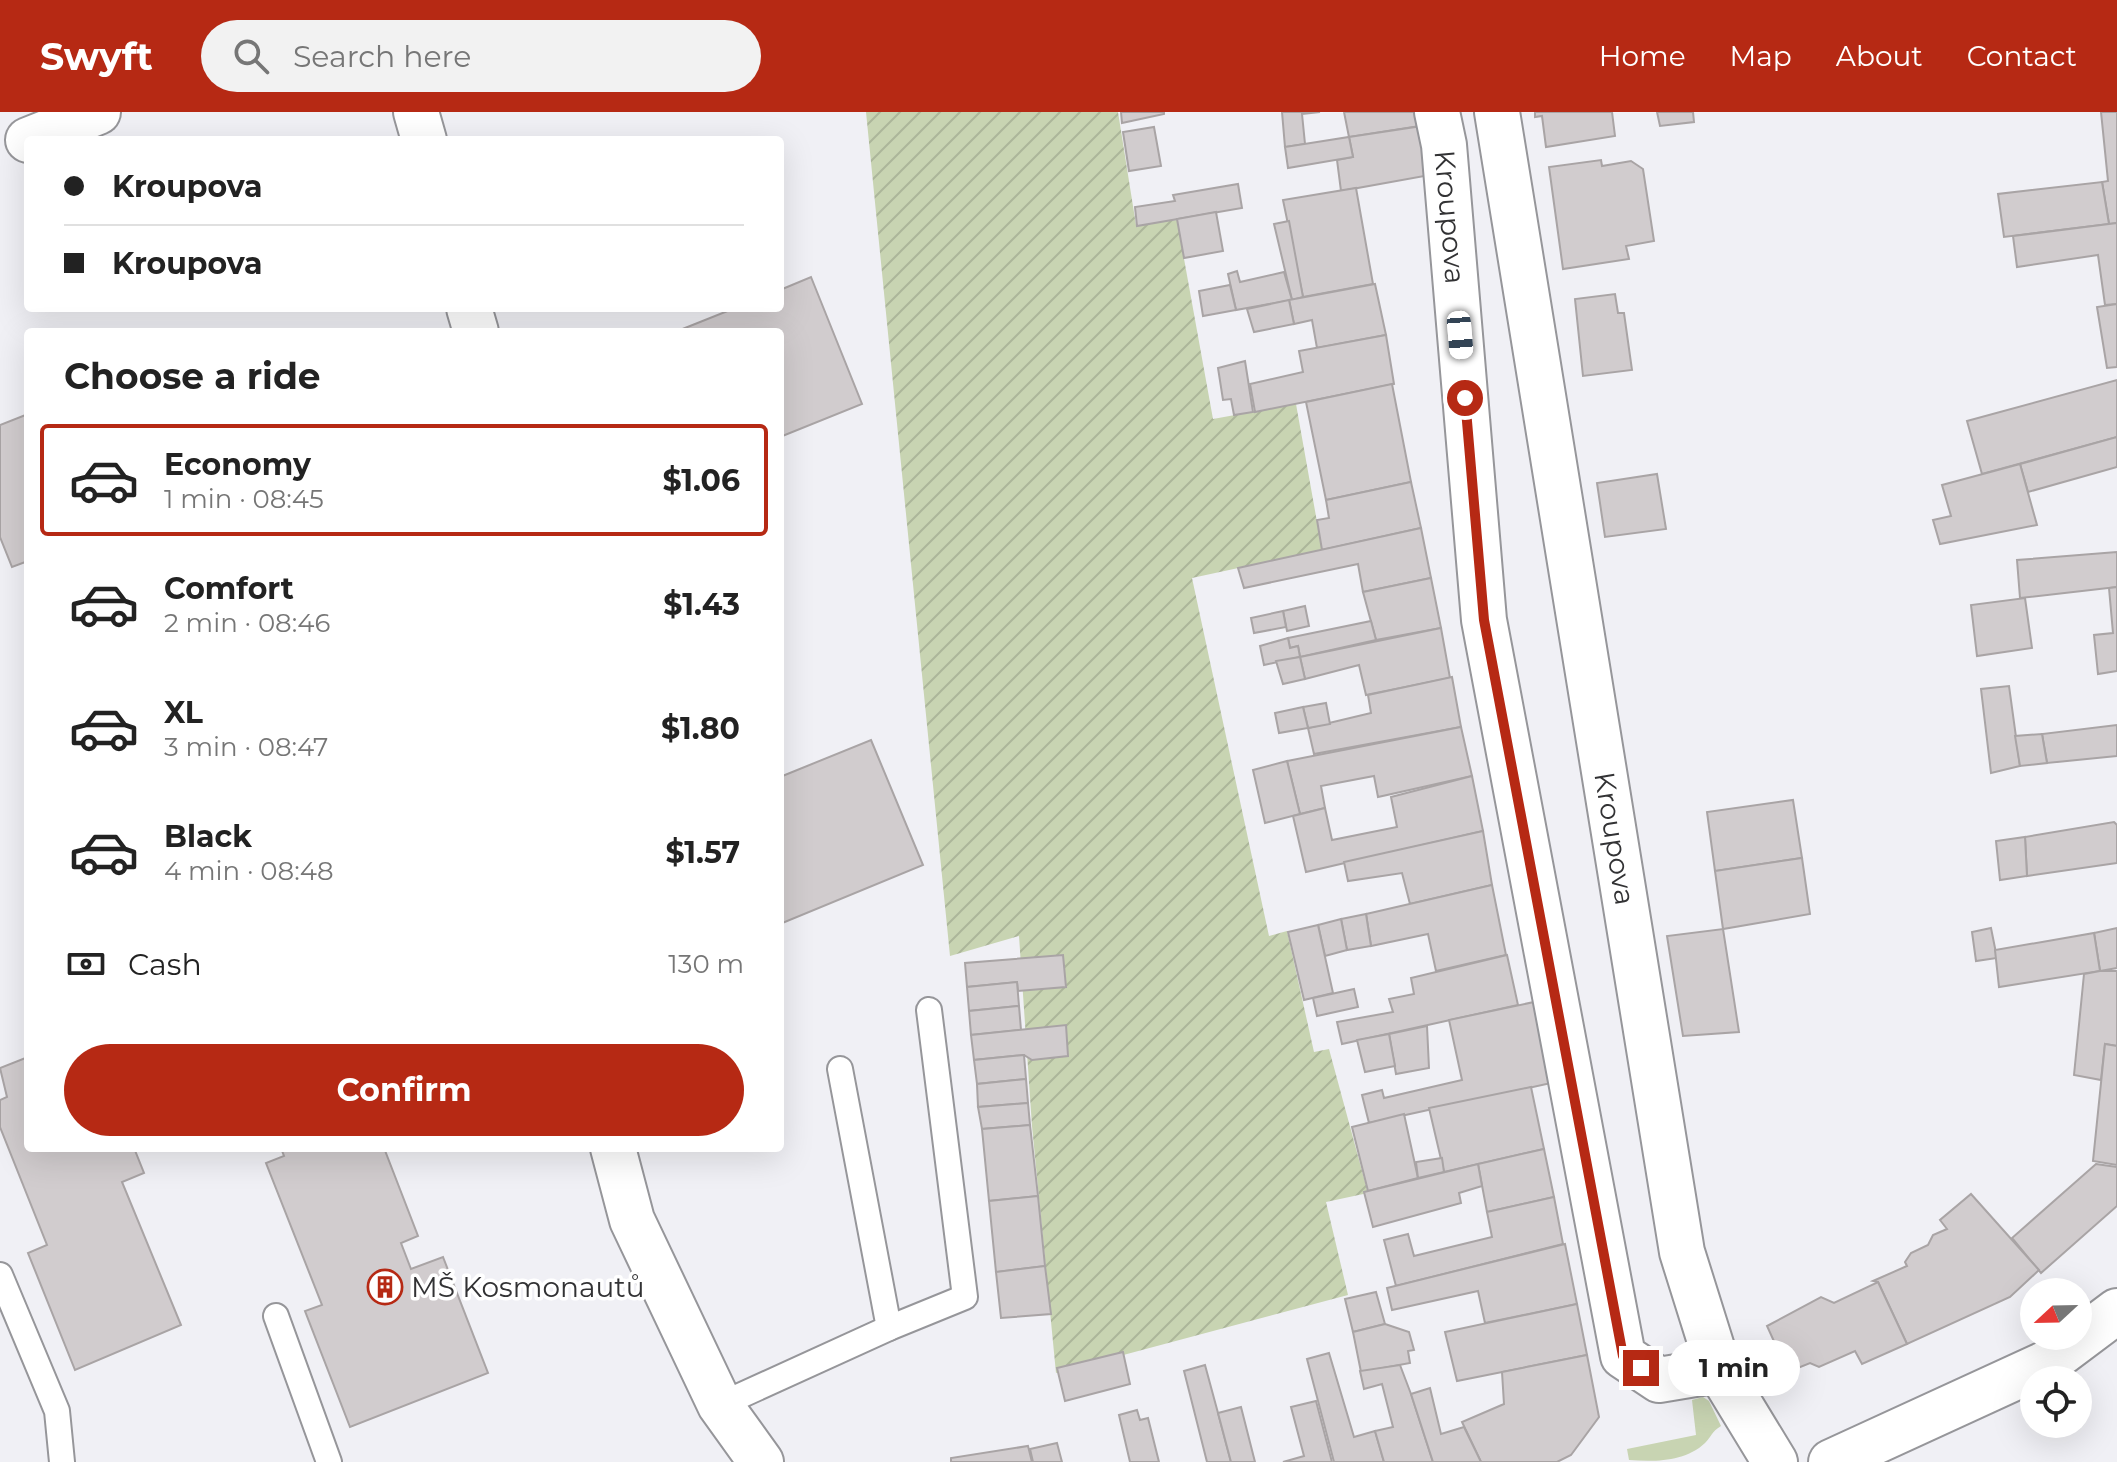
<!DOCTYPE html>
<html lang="en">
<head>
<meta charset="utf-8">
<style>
	body { margin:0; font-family:Montserrat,sans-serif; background:#f2f2f2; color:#222; height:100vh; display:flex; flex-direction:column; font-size:30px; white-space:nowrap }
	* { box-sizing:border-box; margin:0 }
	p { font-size:26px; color:#767676 }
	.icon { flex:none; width:44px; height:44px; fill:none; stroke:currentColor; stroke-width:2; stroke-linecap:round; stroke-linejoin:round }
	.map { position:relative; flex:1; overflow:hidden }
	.details { position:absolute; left:24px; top:216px; width:760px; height:824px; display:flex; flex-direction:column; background:#fff; border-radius:8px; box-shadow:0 8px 32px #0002 }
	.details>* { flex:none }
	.banner { position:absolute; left:24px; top:24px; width:760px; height:176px; border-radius:8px; box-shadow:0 8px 32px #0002; display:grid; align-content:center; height:176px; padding:0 40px; background:#fff }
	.needle { width:52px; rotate:248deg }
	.buttons { position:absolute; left:2020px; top:1166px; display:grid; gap:16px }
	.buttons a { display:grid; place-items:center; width:72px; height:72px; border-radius:50%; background:#fff; box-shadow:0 8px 32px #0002; font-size:40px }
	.end { position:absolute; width:36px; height:36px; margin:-18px; border:10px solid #b62914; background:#fff; box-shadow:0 0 0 4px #fff }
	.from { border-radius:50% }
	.bubble { position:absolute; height:56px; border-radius:28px; background:#fff; box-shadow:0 8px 32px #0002; font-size:26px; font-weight:700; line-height:56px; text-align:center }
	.car { position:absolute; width:24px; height:48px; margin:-24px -12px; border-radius:10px; box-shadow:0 0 6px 2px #0007; background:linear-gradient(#fff 24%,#345 0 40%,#fff 0 76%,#345 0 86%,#fff 0) }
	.banner b { display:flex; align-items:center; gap:28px; height:76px; font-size:30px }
	.banner b+b { border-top:2px solid #e0e0e0 }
	.banner i { width:20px; height:20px; background:#222 }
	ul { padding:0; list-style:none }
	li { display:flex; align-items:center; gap:24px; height:112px; margin:0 16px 12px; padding:0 24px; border:4px solid transparent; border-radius:8px }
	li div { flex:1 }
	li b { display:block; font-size:30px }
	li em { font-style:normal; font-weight:700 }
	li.selected { border-color:#b62914 }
	li>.icon { width:72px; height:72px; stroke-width:1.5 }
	h2 { padding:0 40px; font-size:36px; line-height:96px }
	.pay { display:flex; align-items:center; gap:20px; height:88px; padding:0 40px; font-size:30px }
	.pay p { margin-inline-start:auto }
	.primary-button { display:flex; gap:16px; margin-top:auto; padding:16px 40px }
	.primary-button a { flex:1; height:92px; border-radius:48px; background:#b62914; color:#fff; font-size:32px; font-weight:700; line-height:92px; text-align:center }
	header { display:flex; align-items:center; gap:48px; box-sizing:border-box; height:112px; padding:0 40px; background:#b62914; color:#fff }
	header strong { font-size:38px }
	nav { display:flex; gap:44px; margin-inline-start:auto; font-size:28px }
	.search { width:560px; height:72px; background:#f2f2f2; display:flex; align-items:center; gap:20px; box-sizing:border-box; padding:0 28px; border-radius:44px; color:#767676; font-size:30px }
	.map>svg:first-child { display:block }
	.grass { fill:#c8d4b2 }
	.garden { fill:url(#garden-furrows) }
	.building { fill:#d1ccce; stroke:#a9a4a5; stroke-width:2 }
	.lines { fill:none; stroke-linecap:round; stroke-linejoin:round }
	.service-casing { stroke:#96969a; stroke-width:28 }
	.minor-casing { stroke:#96969a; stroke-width:48 }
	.tertiary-casing { stroke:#96969a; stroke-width:48 }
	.service { stroke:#fff; stroke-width:24 }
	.minor { stroke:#fff; stroke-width:44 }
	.tertiary { stroke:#fff; stroke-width:44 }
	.route { stroke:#b62914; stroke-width:10 }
	.labels { text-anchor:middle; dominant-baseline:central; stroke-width:7; stroke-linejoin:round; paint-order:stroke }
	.street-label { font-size:28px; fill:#323234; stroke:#fff }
	.poi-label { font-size:28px; fill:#323234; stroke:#fff; text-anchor:start }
</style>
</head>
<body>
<header>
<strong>Swyft</strong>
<div class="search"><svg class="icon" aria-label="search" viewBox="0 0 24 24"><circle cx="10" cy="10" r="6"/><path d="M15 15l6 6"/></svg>Search here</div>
<nav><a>Home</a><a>Map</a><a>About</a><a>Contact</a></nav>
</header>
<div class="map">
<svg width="2117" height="1350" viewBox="0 0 2117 1350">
	<defs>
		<pattern id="garden-furrows" width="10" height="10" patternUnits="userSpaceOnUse" patternTransform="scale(2)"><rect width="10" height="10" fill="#c8d4b2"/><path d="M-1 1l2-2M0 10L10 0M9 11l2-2" fill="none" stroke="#acb69a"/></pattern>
	</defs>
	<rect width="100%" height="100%" fill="#f0f0f5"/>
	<!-- grass -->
	<path class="grass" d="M1703 1285 1709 1289 1721 1314C1711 1320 1712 1324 1705 1331 1685 1350 1654 1350 1629 1348L1627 1337 1696 1323 1692 1288Z"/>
	<!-- garden -->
	<path class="garden" d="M866 0H1118L1136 113 1177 108 1213 307 1296 292 1322 438 1192 466 1269 824 1287 819 1314 940 1329 937 1368 1081 1326 1090 1348 1183 1056 1261 1032 1014 1019 824 950 844Z"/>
	<!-- building -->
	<g class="building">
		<path d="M1121 0H1164V2L1122 11Z"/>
		<path d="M1282 0H1320L1302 2 1305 32 1285 35Z"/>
		<path d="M1344 0H1418L1420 14 1349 25Z"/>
		<path d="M1535 0H1612L1615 24 1546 35 1542 4 1535 5Z"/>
		<path d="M1657 0H1693L1694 10 1660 14Z"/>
		<path d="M2101 0H2117V111L2109 112 2102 70 2108 69Z"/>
		<path d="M1422 14 1430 63 1341 79 1337 48 1353 45 1349 25Z"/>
		<path d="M1154 15 1161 54 1129 59 1123 20Z"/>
		<path d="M1349 25 1353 45 1288 56 1285 35Z"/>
		<path d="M1601 48 1602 54 1631 49 1643 57 1654 129 1626 134 1629 147 1563 157 1549 55Z"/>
		<path d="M2102 70 2109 112 2004 125 1998 82Z"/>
		<path d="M1238 72 1242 96 1137 114 1135 95 1175 89 1173 83Z"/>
		<path d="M1356 76 1373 172 1303 185 1283 88Z"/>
		<path d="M1216 100 1223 139 1184 146 1177 107Z"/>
		<path d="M1289 109 1303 185 1292 188 1274 112Z"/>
		<path d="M2117 111V192L2105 193 2098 143 2017 155 2013 124Z"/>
		<path d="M1237 159 1240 170 1284 160 1292 188 1236 198 1228 162Z"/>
		<path d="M811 165 862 292 780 325V220H675L735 196H780V178Z"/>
		<path d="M1375 172 1386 223 1317 236 1312 208 1294 212 1289 188Z"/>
		<path d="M1230 173 1236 198 1203 204 1199 179Z"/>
		<path d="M1615 182 1618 201H1624L1632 258 1583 264 1575 187Z"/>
		<path d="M1289 188 1294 212 1254 220 1247 197Z"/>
		<path d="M2117 192V255L2107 256 2097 195Z"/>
		<path d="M1386 223 1394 272 1255 300 1250 272 1303 260 1299 239Z"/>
		<path d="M1245 249 1253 300 1234 303 1231 287 1223 288 1218 256Z"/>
		<path d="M2117 268V325L1982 362 1967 309Z"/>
		<path d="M1392 272 1411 370 1326 388 1306 290Z"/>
		<path d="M28 302V449L12 455 0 425V313Z"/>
		<path d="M2117 325V355L2028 380 2020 352Z"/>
		<path d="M2020 352 2037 413 1940 432 1933 408 1951 404 1942 373Z"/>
		<path d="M1657 362 1666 417 1605 425 1597 371Z"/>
		<path d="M1411 370 1421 416 1322 438 1317 408 1329 406 1326 388Z"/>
		<path d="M1421 416 1431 466 1363 480 1358 452 1244 476 1238 456Z"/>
		<path d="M2117 440V475L2020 486 2017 448Z"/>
		<path d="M1431 466 1441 516 1376 528 1363 480Z"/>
		<path d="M2117 475V559L2098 562 2094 523 2113 521 2109 476Z"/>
		<path d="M2025 486 2032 536 1977 544 1971 493Z"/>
		<path d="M1305 494 1309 514 1287 519 1283 499Z"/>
		<path d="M1283 499 1286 515 1254 521 1251 506Z"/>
		<path d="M1371 509 1376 528 1300 545 1298 534 1290 536 1288 526Z"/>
		<path d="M1441 516 1450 566 1366 583 1359 553 1305 567 1300 545Z"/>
		<path d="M1288 526 1290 536 1298 534 1300 545 1264 553 1260 534Z"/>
		<path d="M1300 545 1305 567 1283 572 1276 549Z"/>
		<path d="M1452 565 1461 615 1314 642 1308 616 1371 601 1368 583Z"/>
		<path d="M2009 574 2020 654 1991 661 1981 577Z"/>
		<path d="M1326 591 1330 612 1308 616 1303 595Z"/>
		<path d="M1303 595 1308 616 1279 621 1275 601Z"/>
		<path d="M2117 613V644L2047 651 2042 622Z"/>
		<path d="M1461 615 1472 664 1378 685 1374 664 1321 674 1325 696 1300 702 1287 649Z"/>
		<path d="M2042 622 2047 651 2020 654 2015 624Z"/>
		<path d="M871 628 923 753 780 812V665Z"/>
		<path d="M1287 649 1300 702 1265 711 1253 658Z"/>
		<path d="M1472 664 1483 719 1306 760 1293 704 1325 696 1332 728 1397 715 1391 685Z"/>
		<path d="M1793 688 1802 746 1715 759 1707 700Z"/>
		<path d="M2114 710 2117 713V751L2027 764 2025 725Z"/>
		<path d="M1483 719 1492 773 1410 792 1402 761 1348 769 1344 750Z"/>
		<path d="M2025 725 2027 764 2000 768 1996 729Z"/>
		<path d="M1802 746 1810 802 1723 817 1715 759Z"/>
		<path d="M1492 773 1506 843 1436 859 1428 822 1371 834 1366 802Z"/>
		<path d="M1366 802 1371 834 1347 838 1341 807Z"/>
		<path d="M1341 807 1347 838 1325 844 1318 813Z"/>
		<path d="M1318 813 1333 881 1304 888 1288 820Z"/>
		<path d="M1991 816 1997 846 1976 849 1972 820Z"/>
		<path d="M2117 816V856L2100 859 2094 821Z"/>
		<path d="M1723 817 1739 920 1683 924 1667 824Z"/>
		<path d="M2094 821 2100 859 1999 875 1995 838Z"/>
		<path d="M1063 843 1066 875 1018 879 1017 870 967 875 965 851Z"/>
		<path d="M1507 843 1518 893 1342 932 1337 910 1393 900 1389 887 1414 882 1411 866Z"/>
		<path d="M2100 859H2117V934L2105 932 2101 968 2074 963 2084 862Z"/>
		<path d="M1017 870 1019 894 969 899 967 875Z"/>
		<path d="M1354 877 1358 895 1317 904 1313 886Z"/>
		<path d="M1534 890 1551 971 1369 1011 1362 983 1382 978 1384 986 1462 968 1449 908Z"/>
		<path d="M1019 894 1021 918 971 923 969 899Z"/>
		<path d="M1066 913 1068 944 1032 948 1024 943 974 948 971 923Z"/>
		<path d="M1427 914 1429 956 1396 962 1389 922Z"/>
		<path d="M1389 922 1395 954 1365 960 1357 928Z"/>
		<path d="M2105 932 2117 934V1053L2093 1049Z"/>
		<path d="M1024 943 1026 967 977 972 974 948Z"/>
		<path d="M28 945V1036H134L144 1061 122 1070 181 1213 75 1258 28 1141 47 1133 0 1015V988L7 985 0 956Z"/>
		<path d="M1026 967 1028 991 978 995 977 972Z"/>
		<path d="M1531 975 1544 1037 1444 1060 1429 996Z"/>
		<path d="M1028 991 1030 1013 982 1017 978 995Z"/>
		<path d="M1404 1002 1418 1066 1368 1079 1352 1015Z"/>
		<path d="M1030 1013 1038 1084 989 1089 982 1017Z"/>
		<path d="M281 1036H384L418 1124 401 1131 411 1157 443 1145 488 1261 350 1315 305 1199 322 1193 266 1051 284 1044Z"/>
		<path d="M1544 1037 1554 1085 1487 1100 1478 1052Z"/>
		<path d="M1442 1046 1444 1060 1418 1066 1416 1050Z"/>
		<path d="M1478 1052 1482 1074 1459 1081 1461 1091 1373 1115 1364 1080Z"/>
		<path d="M2096 1052 2117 1055V1094L2041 1161 2012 1126Z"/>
		<path d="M1971 1082 2039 1158 2010 1185 1907 1232 1878 1170 1873 1169 1907 1154 1905 1150 1911 1141 1928 1133 1933 1123 1947 1117 1940 1108Z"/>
		<path d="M1038 1084 1045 1154 996 1160 989 1089Z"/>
		<path d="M1554 1085 1563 1132 1396 1174 1384 1128 1408 1122 1414 1144 1492 1125 1487 1100Z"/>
		<path d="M1565 1132 1577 1192 1485 1211 1478 1179 1392 1198 1387 1176Z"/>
		<path d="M1045 1154 1051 1202 1001 1206 996 1160Z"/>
		<path d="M1878 1170 1907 1232 1862 1252 1855 1239 1819 1255 1810 1251 1788 1260 1767 1214 1821 1185 1834 1191Z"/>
		<path d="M1376 1180 1385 1212 1353 1220 1345 1187Z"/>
		<path d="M1577 1192 1587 1243 1457 1269 1445 1220Z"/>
		<path d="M1385 1212 1409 1220 1414 1238 1408 1239 1410 1251 1361 1260 1353 1220Z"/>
		<path d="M1123 1240 1130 1272 1065 1289 1057 1256Z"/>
		<path d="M1329 1241 1354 1325 1375 1319 1384 1350H1334L1307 1247Z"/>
		<path d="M1587 1243 1599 1305 1571 1343 1557 1350H1481L1462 1310 1504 1292 1502 1260Z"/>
		<path d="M1205 1253 1218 1301 1231 1350H1207L1184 1259Z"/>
		<path d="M1400 1253 1411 1282 1433 1350H1384L1375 1319 1393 1315 1382 1272 1364 1277 1360 1259Z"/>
		<path d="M1430 1276 1441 1322 1464 1315 1481 1350H1433L1411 1282Z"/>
		<path d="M1316 1289 1332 1350H1283L1304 1344 1291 1295Z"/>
		<path d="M1241 1295 1255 1350H1231L1218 1301Z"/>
		<path d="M1137 1298 1140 1308 1148 1306 1159 1350H1130L1119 1303Z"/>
		<path d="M1057 1331 1062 1350H1033L1030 1337Z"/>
		<path d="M1028 1334 1032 1350H951V1346Z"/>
	</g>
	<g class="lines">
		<!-- service casing -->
		<g class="service-casing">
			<g id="service">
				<path d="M0 1163 57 1299 62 1350"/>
				<path d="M276 1204 329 1350"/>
				<path d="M889 1216 965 1185 929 898"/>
				<path d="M720 1293 889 1216 840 957"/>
			</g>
		</g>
		<!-- minor casing -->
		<g class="minor-casing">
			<g id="minor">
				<path d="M416 0 424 28"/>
				<path id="s1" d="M1437 0 1444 33 1484 508 1623 1244 1659 1268 1719 1258"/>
				<path id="s2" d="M1497 0 1682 1140 1719 1258 1775 1350"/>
				<path d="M28 28 98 0"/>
				<path d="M469 196 476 220"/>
				<path d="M613 1036 632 1108 720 1293 761 1350"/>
			</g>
		</g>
		<!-- tertiary casing -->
		<g class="tertiary-casing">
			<path id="tertiary" d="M1831 1350 2049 1250 2117 1199"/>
		</g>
		<!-- service -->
		<use href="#service" class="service"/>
		<!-- minor -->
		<use href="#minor" class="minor"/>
		<!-- tertiary -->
		<use href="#tertiary" class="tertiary"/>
	</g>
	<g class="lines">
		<!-- route -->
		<path class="route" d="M1465 286 1484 508 1623 1244 1641 1256"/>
	</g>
	<!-- icons -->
	<defs>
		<g id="building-ring" transform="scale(1.8)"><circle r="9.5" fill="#fff" stroke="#b62914" stroke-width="1.5"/><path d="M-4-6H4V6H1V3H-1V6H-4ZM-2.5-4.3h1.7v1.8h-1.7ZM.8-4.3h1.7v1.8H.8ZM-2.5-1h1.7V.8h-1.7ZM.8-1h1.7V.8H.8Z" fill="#b62914"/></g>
	</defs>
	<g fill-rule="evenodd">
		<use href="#building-ring" x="385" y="1175"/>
	</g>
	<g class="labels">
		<!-- street labels -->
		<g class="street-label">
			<text stroke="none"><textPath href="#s1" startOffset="106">Kroupova</textPath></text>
			<text stroke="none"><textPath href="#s2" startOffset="736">Kroupova</textPath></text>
		</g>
		<!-- poi labels -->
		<g class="poi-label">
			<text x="411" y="1175">MŠ Kosmonautů</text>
		</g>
	</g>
</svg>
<div class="buttons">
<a><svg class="needle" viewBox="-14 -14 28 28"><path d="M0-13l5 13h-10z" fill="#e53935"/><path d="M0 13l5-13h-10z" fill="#767676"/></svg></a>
<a><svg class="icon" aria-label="locate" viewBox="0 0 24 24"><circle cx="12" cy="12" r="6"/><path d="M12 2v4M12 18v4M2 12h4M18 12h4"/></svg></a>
</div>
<i class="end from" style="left:1465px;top:286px"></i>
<i class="end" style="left:1641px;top:1256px"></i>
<div class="bubble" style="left:1668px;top:1228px;width:132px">1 min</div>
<i class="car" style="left:1460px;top:223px;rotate:175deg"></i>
<div class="banner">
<b><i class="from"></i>Kroupova</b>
<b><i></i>Kroupova</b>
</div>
<section class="details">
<h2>Choose a ride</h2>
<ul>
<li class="selected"><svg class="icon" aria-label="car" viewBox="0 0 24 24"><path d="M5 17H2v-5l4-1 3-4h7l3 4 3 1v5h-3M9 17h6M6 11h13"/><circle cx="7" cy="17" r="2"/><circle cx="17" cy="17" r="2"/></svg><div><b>Economy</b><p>1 min · 08:45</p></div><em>$1.06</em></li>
<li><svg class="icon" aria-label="car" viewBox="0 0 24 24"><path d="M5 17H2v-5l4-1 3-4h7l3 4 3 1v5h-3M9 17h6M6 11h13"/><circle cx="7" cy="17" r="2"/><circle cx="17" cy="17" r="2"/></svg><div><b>Comfort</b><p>2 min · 08:46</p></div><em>$1.43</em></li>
<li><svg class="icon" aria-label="car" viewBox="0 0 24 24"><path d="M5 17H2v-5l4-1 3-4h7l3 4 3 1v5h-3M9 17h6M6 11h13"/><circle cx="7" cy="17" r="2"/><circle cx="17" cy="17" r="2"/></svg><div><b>XL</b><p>3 min · 08:47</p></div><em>$1.80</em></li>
<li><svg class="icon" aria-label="car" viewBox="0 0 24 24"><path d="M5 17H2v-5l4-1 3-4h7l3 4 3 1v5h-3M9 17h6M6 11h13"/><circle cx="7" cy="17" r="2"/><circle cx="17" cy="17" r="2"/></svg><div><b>Black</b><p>4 min · 08:48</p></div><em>$1.57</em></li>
</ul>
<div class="pay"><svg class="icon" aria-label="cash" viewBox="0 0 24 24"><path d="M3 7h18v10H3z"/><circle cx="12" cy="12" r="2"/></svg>Cash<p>130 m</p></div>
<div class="primary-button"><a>Confirm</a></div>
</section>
</div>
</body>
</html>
